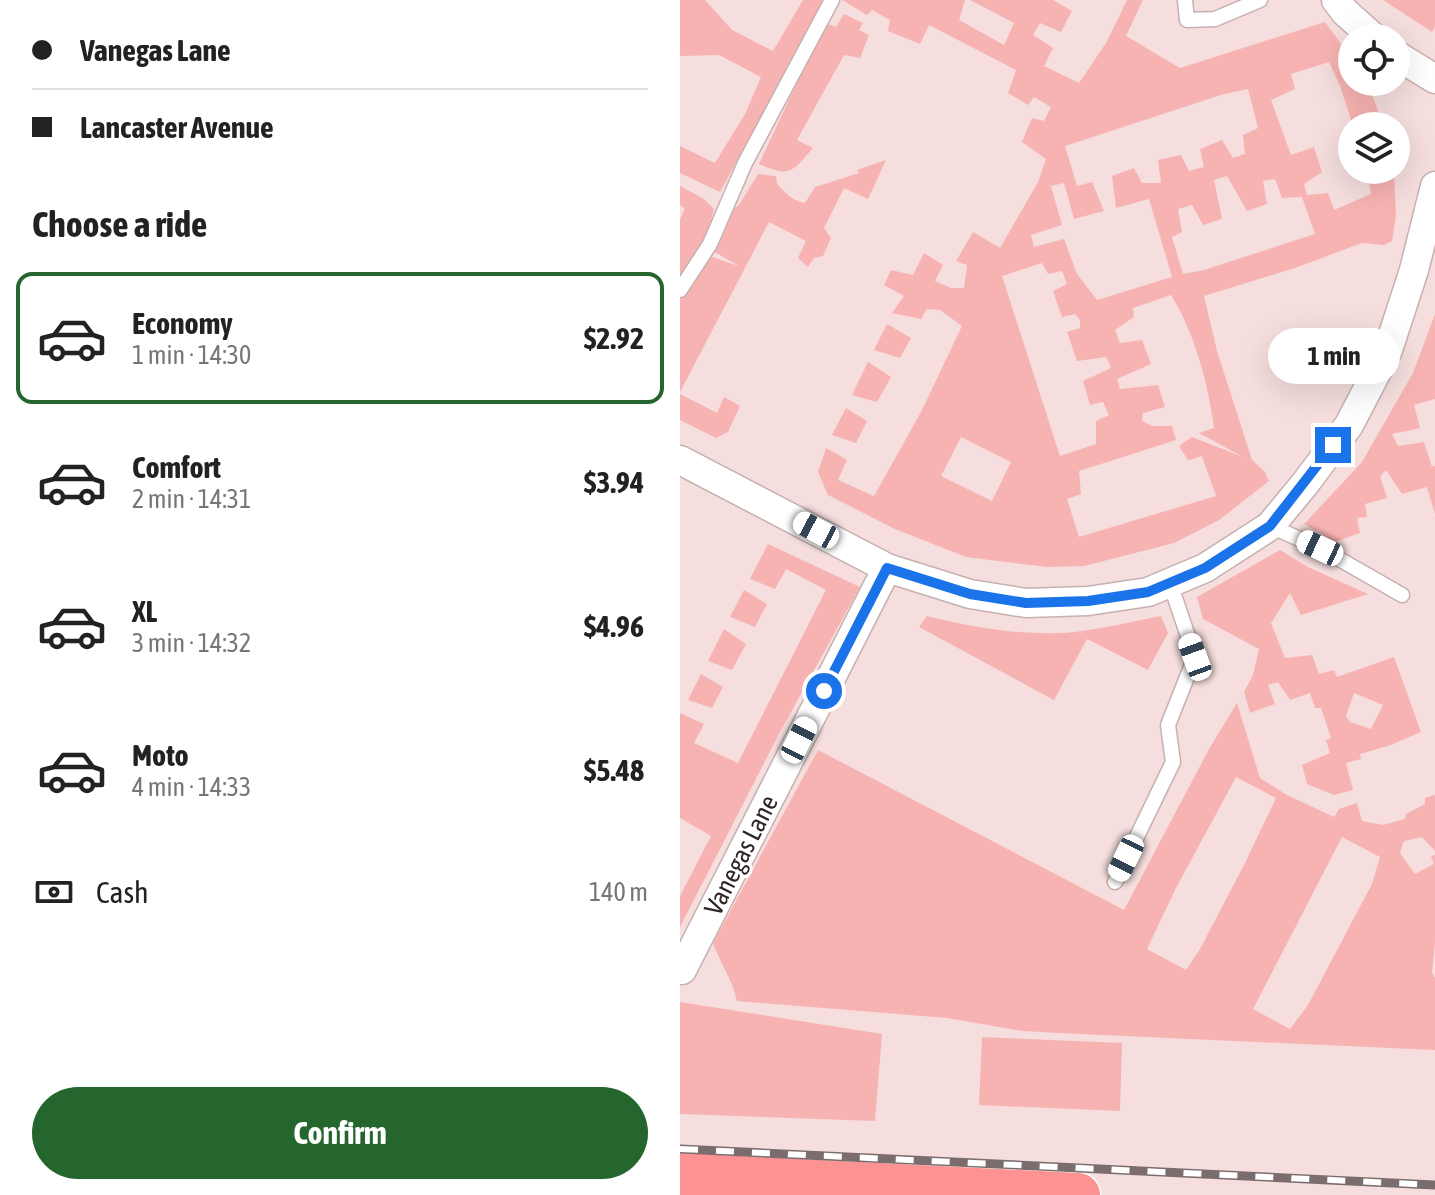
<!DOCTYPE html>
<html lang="en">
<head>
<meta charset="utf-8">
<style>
	body { margin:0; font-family:"Asap Condensed",sans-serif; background:#f6f6f6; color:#222; height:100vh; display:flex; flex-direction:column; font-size:30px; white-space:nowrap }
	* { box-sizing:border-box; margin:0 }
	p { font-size:26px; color:#767676 }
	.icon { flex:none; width:44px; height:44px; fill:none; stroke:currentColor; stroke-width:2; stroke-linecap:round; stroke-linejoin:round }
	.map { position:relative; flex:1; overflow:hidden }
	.sheet { display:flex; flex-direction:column; background:#fff; width:680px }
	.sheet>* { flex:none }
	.guide { display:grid; align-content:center; height:176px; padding:0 32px; background:#fff }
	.fabs { position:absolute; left:658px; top:24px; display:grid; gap:16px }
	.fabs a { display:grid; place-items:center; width:72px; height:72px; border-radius:50%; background:#fff; box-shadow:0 8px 32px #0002; font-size:40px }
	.end { position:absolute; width:36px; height:36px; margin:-18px; border:10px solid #1a73e8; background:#fff; box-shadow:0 0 0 4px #fff }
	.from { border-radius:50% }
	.bubble { position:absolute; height:56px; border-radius:28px; background:#fff; box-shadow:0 8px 32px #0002; font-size:26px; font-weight:700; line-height:56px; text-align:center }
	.car { position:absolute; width:24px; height:48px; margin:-24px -12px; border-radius:10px; box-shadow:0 0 6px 2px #0007; background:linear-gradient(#fff 24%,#345 0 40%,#fff 0 76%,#345 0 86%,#fff 0) }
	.guide b { display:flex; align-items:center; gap:28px; height:76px; font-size:30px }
	.guide b+b { border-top:2px solid #e0e0e0 }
	.guide i { width:20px; height:20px; background:#222 }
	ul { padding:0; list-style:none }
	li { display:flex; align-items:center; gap:24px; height:132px; margin:0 16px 12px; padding:0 16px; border:4px solid transparent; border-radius:16px }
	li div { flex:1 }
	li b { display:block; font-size:30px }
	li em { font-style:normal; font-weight:700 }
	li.current { border-color:#25652e }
	li>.icon { width:72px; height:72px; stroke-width:1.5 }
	h2 { padding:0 32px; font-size:36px; line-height:96px }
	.pay { display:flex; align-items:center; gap:20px; height:88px; padding:0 32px; font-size:30px }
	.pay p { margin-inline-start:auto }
	.button { display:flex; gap:16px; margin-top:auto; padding:16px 32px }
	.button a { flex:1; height:92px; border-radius:48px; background:#25652e; color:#fff; font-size:32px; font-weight:700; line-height:92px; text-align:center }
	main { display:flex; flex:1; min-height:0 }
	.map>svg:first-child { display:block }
	.green { fill:#f7b3b2; fill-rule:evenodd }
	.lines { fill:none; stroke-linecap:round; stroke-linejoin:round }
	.service-casing { stroke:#c6b1b0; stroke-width:17 }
	.minor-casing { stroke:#c6b1b0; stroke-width:31 }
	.motorway-casing { stroke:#fff; stroke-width:47 }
	.service { stroke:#fff; stroke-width:14 }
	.minor { stroke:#fff; stroke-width:28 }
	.motorway { stroke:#fc9292; stroke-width:44 }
	.rail-casing { stroke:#7b6d6d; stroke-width:9 }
	.rail { stroke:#fff; stroke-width:6; stroke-dasharray:18; stroke-linecap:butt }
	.route { stroke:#1a73e8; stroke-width:10 }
	.labels { text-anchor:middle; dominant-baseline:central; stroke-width:6; stroke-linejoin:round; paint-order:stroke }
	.street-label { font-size:26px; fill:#2e2525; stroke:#fff }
</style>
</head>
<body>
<main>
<section class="sheet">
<div class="guide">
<b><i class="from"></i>Vanegas Lane</b>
<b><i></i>Lancaster Avenue</b>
</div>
<h2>Choose a ride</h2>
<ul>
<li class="current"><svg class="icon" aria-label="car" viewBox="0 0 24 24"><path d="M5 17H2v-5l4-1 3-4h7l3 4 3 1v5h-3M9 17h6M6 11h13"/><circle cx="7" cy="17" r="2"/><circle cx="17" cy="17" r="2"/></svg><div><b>Economy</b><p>1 min · 14:30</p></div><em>$2.92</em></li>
<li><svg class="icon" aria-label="car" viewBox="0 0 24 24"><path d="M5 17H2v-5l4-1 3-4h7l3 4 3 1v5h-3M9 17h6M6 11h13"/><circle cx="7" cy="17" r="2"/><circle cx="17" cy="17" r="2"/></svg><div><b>Comfort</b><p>2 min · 14:31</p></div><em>$3.94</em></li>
<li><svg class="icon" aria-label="car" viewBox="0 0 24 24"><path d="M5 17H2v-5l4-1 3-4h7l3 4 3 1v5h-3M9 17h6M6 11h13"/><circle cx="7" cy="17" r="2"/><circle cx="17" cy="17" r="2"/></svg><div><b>XL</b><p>3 min · 14:32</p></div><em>$4.96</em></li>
<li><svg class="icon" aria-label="car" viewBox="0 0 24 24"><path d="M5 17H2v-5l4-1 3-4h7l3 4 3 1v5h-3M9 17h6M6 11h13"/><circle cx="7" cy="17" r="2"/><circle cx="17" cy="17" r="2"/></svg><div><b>Moto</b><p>4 min · 14:33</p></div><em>$5.48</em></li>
</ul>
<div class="pay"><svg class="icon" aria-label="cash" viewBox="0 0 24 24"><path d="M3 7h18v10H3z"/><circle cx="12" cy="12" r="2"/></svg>Cash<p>140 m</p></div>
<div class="button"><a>Confirm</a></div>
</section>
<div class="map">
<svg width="755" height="1195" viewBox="0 0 755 1195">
	<rect width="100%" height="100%" fill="#f5dedd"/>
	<!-- green -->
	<g class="green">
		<path d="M0 0H25L52 30 93 51 123 0H145L40 192 0 173V146L35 163 65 114 81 77 39 55 0 56Z"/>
		<path d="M162 0H285L279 20 324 45 334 23 290 0H373L392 11 381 32 360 23 353 35 373 48 364 66 399 83 426 43 447 0H463L446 36 500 68 645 22 672 59V82H687L704 126H673L660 86 649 62 611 74 615 89 591 100 611 155 634 147 642 172 624 184 627 195 648 193 654 210 691 194 687 170H714L716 216 712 241 704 245 682 243 618 267 524 296 537 351 572 460 585 472 589 481 539 520 494 543 404 566 367 567 286 557 215 529 148 495 138 472 146 448 167 460 158 480 194 496 241 412 282 326 260 310 247 309 241 319 212 313 224 296 204 285 211 270 233 275 244 253 263 265 255 281 271 288H284L287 265 276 261 293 232 320 248 358 182 366 159 342 142 352 118 364 121 371 107 354 97 348 105 328 93 336 70 249 25 240 44 208 31 210 20 192 10 187 15ZM568 89 578 128 563 135 565 154 553 158 542 140 520 149 524 167 509 171 501 155 478 160 481 183H462L454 168 432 176 436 208 469 199 492 277 417 300 397 274 384 239 354 247 351 235 382 225 371 186 384 183 394 219 424 211 412 182 397 186 385 146 544 94ZM547 176 567 211 587 204 583 181 595 179 602 198 622 197 635 234 524 270 503 274 492 237 502 232 498 209 512 205 523 225 542 219 534 180ZM362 263 368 274 382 271 387 284 373 291 382 317 395 314 400 320V328L387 332 397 361 426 357 431 368 403 381 410 405 423 402 429 415 416 421V444L380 456 322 276ZM491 295C515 334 528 383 534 428L519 433 563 457 512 437 499 446 508 460 522 456 536 496 399 537 387 499 401 494 399 471 496 440 492 426H472L462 421 463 413 485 407 478 385 440 389 437 379 471 364 462 340 440 343 435 330 454 317 453 308ZM281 437 331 462 312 501 261 476Z"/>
		<path d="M703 0H755V27L752 32Z"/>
		<path d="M164 14 183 23 179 30 189 35 180 58 164 55 117 140 133 148C112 172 110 178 79 164L145 23 156 27Z"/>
		<path d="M206 160 188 199 164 188 144 228 151 238 143 256 134 258 128 267 118 258 126 241 89 222 0 392V290L32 257 59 266 33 251 49 213 59 205 78 174 96 176 97 184C106 193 112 201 125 203L135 187 179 173 177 170Z"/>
		<path d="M0 186 24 199 34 209 27 235 0 277V219L5 209 0 205Z"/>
		<path d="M755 314V399L734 405 740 428 712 434 718 446 744 442 752 467 755 466V514L747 487 722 494 706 470 700 476 707 498 685 504 687 517 677 518 680 533 655 542 624 524 682 462 733 373Z"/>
		<path d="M207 324 231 338 220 358 194 350Z"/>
		<path d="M188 362 211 377 197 402 172 395Z"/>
		<path d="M0 394 37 413 44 397 60 406 48 432 36 438 0 420Z"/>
		<path d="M166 408 187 421 176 443 152 435Z"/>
		<path d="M88 544 180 587 100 732 0 927V896L31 836 0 818V713L24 724 14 743 58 763 146 590 106 569 95 589 70 579Z"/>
		<path d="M600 550 628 567 688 594 621 615 610 593 591 623 605 658 632 655 639 674 654 670 657 677 714 657 741 732 711 745 680 754 681 759 666 763 673 790 654 795 627 784 622 765 650 753 646 740 651 738 641 708H635L630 693 610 700 598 682 588 685 595 704 570 713 564 692 573 675 579 649 523 619 517 597ZM674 693 703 705 691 729 670 722 666 716Z"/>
		<path d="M64 590 87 604 75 627 50 617Z"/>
		<path d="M247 616C291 627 336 635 383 633 415 631 449 622 481 616L488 633 468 670 407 639 374 700 239 627Z"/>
		<path d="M44 629 66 644 52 670 28 661Z"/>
		<path d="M21 674 43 687 32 708 8 700Z"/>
		<path d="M557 703 580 778 607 795 654 817 659 809 677 803 682 821 703 825 725 819 726 814 745 804V798L755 795V851L742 837 724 841 720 853 735 874 754 864 751 856 755 855V943L752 973 755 978V1050L379 1033 343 1031 267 1018 57 1001C52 979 41 965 33 943L138 750 444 910 529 749ZM556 777 596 798 564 865 520 949 506 970 467 949 496 888ZM662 837 700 857 692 884 628 1005 610 1029 573 1009Z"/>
		<path d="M0 1002 202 1034 195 1121 0 1114Z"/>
		<path d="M302 1037 442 1043 440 1111 299 1105Z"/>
	</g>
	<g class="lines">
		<!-- service casing -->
		<g class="service-casing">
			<g id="service">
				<path d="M505 0 507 20 535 19 580 0"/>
				<path d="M0 290 30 244 65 163 152 0"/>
				<path d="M590 526 640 548 722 595"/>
				<path d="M435 882 493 762 488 725 515 657 490 583"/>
			</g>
		</g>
		<!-- minor casing -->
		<g class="minor-casing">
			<g id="minor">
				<path d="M656 0 665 12 694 38"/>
				<path d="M716 55 755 79"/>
				<path d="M0 460 207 568 290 594 346 603 408 601 468 592 525 568 590 526 624 485 669 425 708 350 734 270 755 186"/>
				<path d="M2 970 207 568"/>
			</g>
		</g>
		<!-- motorway casing -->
		<g class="motorway-casing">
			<path id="motorway" d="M0 1175 398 1195"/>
		</g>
		<!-- service -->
		<use href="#service" class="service"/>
		<!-- minor -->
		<use href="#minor" class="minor"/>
		<!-- motorway -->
		<use href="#motorway" class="motorway"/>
		<!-- rail casing -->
		<g class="rail-casing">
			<path id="rail" d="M0 1149 755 1185"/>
		</g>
		<!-- rail -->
		<use href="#rail" class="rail"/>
	</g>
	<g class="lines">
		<!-- route -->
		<path class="route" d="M144 691 207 568 290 594 346 603 408 601 468 592 525 568 590 526 653 445"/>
	</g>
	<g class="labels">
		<!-- street labels -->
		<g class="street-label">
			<text transform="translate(61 855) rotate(-63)">Vanegas Lane</text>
		</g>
	</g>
</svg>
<div class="fabs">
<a><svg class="icon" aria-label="locate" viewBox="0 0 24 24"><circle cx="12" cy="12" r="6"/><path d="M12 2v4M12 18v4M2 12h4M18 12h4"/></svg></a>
<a><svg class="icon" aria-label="layers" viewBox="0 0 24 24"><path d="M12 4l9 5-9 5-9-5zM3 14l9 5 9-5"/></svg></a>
</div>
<i class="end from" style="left:144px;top:691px"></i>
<i class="end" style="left:653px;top:445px"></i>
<div class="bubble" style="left:588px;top:328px;width:132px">1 min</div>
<i class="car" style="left:136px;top:530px;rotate:298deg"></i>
<i class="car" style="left:640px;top:548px;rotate:295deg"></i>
<i class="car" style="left:515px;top:657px;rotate:340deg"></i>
<i class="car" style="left:119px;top:740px;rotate:27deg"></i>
<i class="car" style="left:446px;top:858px;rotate:206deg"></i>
</div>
</main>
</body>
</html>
